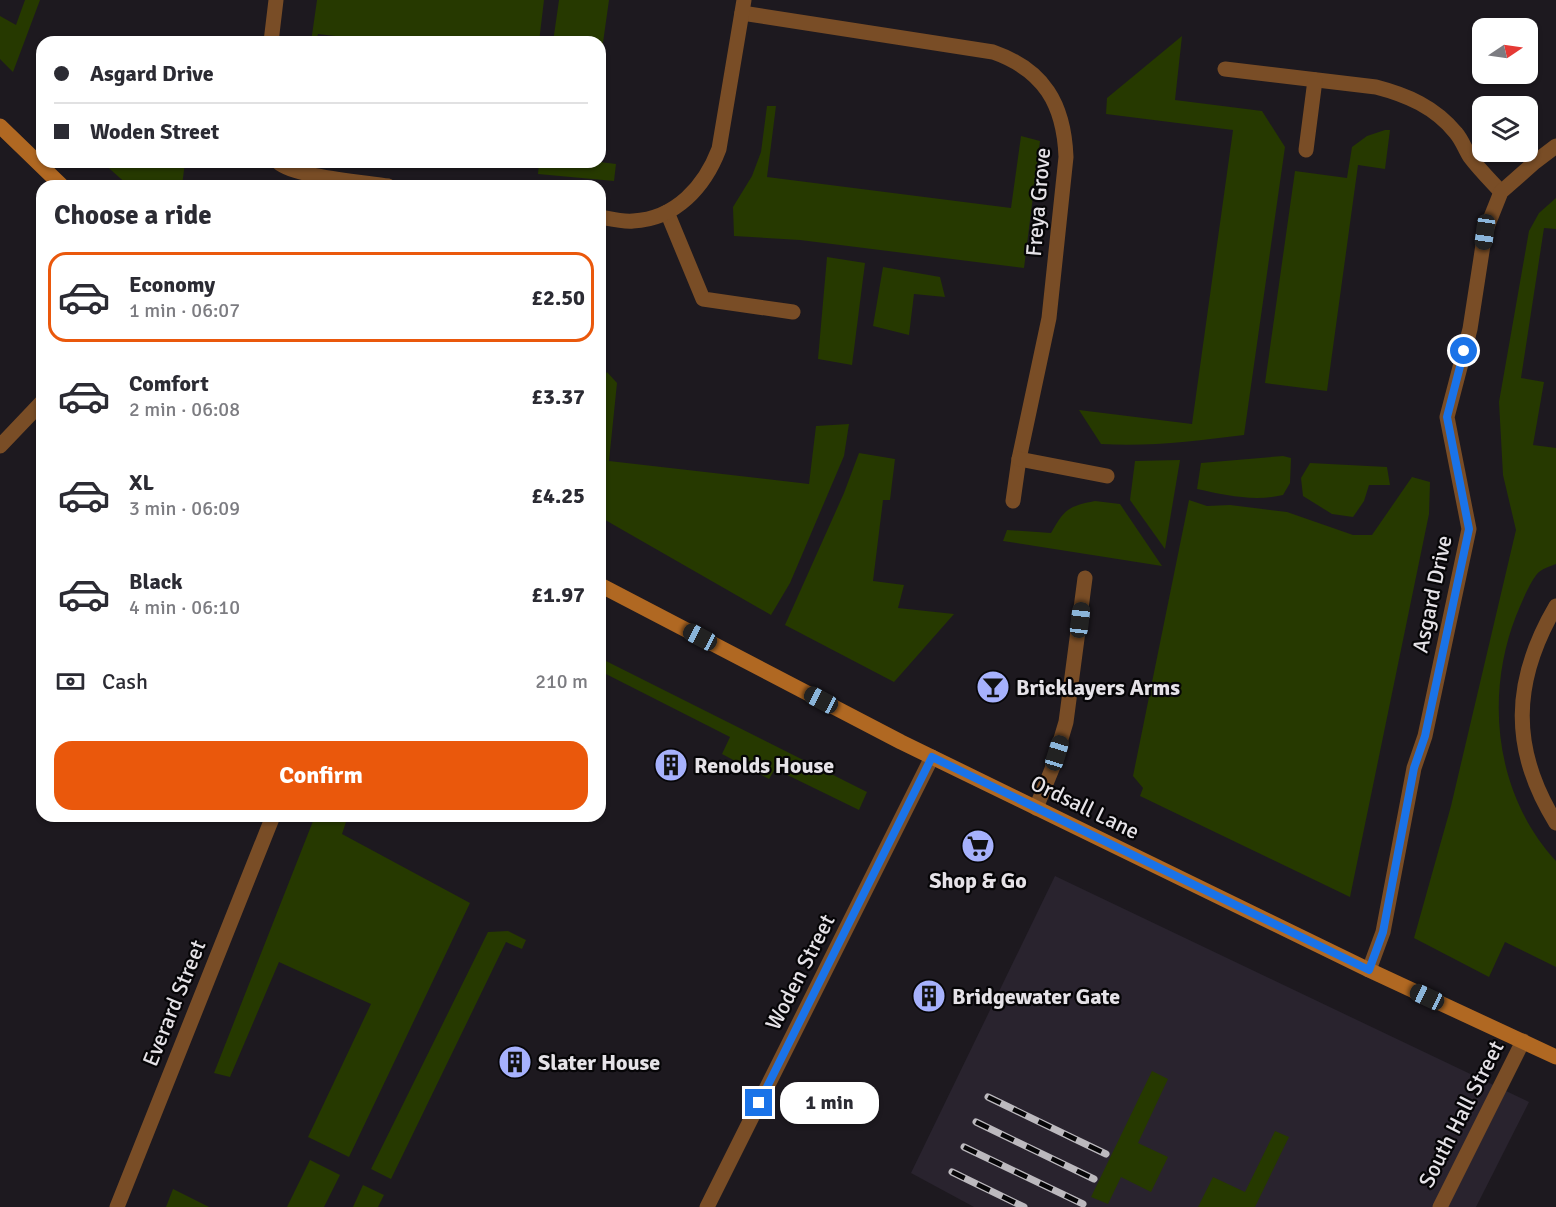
<!DOCTYPE html>
<html lang="en">
<head>
<meta charset="utf-8">
<style>
	body { margin:0; font-family:Signika,sans-serif; background:#f2f2f3; color:#2b2b33; height:100vh; display:flex; flex-direction:column; font-size:22px; white-space:nowrap }
	* { box-sizing:border-box; margin:0 }
	p { font-size:20px; color:#7c7c81 }
	.icon { flex:none; width:33px; height:33px; fill:none; stroke:currentColor; stroke-width:2; stroke-linecap:round; stroke-linejoin:round }
	.map { position:relative; flex:1; overflow:hidden }
	.panel { position:absolute; left:36px; top:180px; width:570px; height:642px; display:flex; flex-direction:column; background:#fff; border-radius:18px; box-shadow:0 2px 4px #0004 }
	.panel>* { flex:none }
	.top-card { position:absolute; left:36px; top:36px; width:570px; height:132px; border-radius:18px; box-shadow:0 2px 4px #0004; display:grid; align-content:center; height:132px; padding:0 18px; background:#fff }
	.needle { width:39px; rotate:77deg }
	.buttons { position:absolute; left:1472px; top:18px; display:grid; gap:12px }
	.buttons a { display:grid; place-items:center; width:66px; height:66px; border-radius:12px; background:#fff; box-shadow:0 2px 4px #0004; font-size:30px }
	.end { position:absolute; width:27px; height:27px; margin:-14px; border:8px solid #1a73e8; background:#fff; box-shadow:0 0 0 3px #fff }
	.from { border-radius:50% }
	.bubble { position:absolute; height:42px; border-radius:18px; background:#fff; box-shadow:0 2px 4px #0004; font-size:20px; font-weight:700; line-height:42px; text-align:center }
	.car { position:absolute; width:18px; height:36px; margin:-18px -9px; border-radius:8px; box-shadow:0 0 4px 2px #0007; background:linear-gradient(#222 24%,#8ab4d8 0 40%,#222 0 76%,#8ab4d8 0 86%,#222 0) }
	.top-card b { display:flex; align-items:center; gap:21px; height:57px; font-size:22px }
	.top-card b+b { border-top:2px solid #e1e1e2 }
	.top-card i { width:15px; height:15px; background:#2b2b33 }
	ul { padding:0; list-style:none }
	li { display:flex; align-items:center; gap:18px; height:90px; margin:0 12px 9px; padding:0 6px; border:3px solid transparent; border-radius:18px }
	li div { flex:1 }
	li b { display:block; font-size:22px }
	li em { font-style:normal; font-weight:700 }
	li.active { border-color:#ea580c }
	li>.icon { width:54px; height:54px; stroke-width:1.5 }
	h2 { padding:0 18px; font-size:27px; line-height:72px }
	.pay { display:flex; align-items:center; gap:15px; height:66px; padding:0 18px; font-size:22px }
	.pay p { margin-inline-start:auto }
	.button { display:flex; gap:12px; margin-top:auto; padding:12px 18px }
	.button a { flex:1; height:69px; border-radius:18px; background:#ea580c; color:#fff; font-size:24px; font-weight:700; line-height:69px; text-align:center }
	.map>svg:first-child { display:block }
	.built { fill:#29232e }
	.green { fill:#263900 }
	.lines { fill:none; stroke-linecap:round; stroke-linejoin:round }
	.lane { stroke:#794d26; stroke-width:15 }
	.street { stroke:#794d26; stroke-width:15 }
	.secondary { stroke:#b06822; stroke-width:15 }
	.rail-casing { stroke:#bcb9be; stroke-width:7 }
	.rail { stroke:#060507; stroke-width:4.5; stroke-dasharray:14; stroke-linecap:butt }
	.route { stroke:#1a73e8; stroke-width:8 }
	.labels { text-anchor:middle; dominant-baseline:central; stroke-width:4.5; stroke-linejoin:round; paint-order:stroke }
	.street-label { font-size:22px; fill:#e5e2e7; stroke:#060507 }
	.poi-label { font-size:22px; font-weight:bold; fill:#e5e2e7; stroke:#060507; text-anchor:start }
</style>
</head>
<body>
<div class="map">
<svg width="1556" height="1207" viewBox="0 0 1556 1207">
	<rect width="100%" height="100%" fill="#1d191f"/>
	<!-- built -->
	<path class="built" d="M1055 876 1529 1102 1476 1207H974L911 1173Z"/>
	<!-- green -->
	<g class="green">
		<path d="M25 0H40L13 72 0 59V16L16 25Z"/>
		<path d="M317 0H544L539 42H386L318 34 316 42H311Z"/>
		<path d="M559 0H609L600 64V42H553Z"/>
		<path d="M1182 36 1175 100 1262 111 1285 147 1244 435C1196 441 1149 447 1101 444L1079 410 1192 424 1233 130 1106 114 1107 98Z"/>
		<path d="M767 106H776L767 177 1011 208 1021 136 1040 141 1024 268 800 240 734 236 733 207 752 176 761 152Z"/>
		<path d="M1385 130H1390L1385 169 1358 165 1327 391 1265 383 1295 171 1347 178 1352 147 1367 136Z"/>
		<path d="M102 162H185L182 186H129Z"/>
		<path d="M539 162H600L616 164 614 181 538 174Z"/>
		<path d="M1556 198V229L1544 228 1521 378 1544 382 1533 445 1556 448V564C1551 566 1544 568 1539 572 1531 579 1520 606 1516 616 1484 698 1496 796 1556 861V967L1505 942 1489 977 1414 938 1451 806 1516 530 1503 475 1499 402 1529 231 1539 213Z"/>
		<path d="M827 257 865 263 852 365 818 359Z"/>
		<path d="M883 267 940 277 945 297 914 294 909 335 873 326Z"/>
		<path d="M607 372 617 383 609 461 809 484 816 426 849 424 844 456 790 583 771 615 600 517V383Z"/>
		<path d="M859 453 895 459 890 500H883L873 581 904 585 898 608 954 614 894 682 785 625 844 493Z"/>
		<path d="M1283 456 1291 458 1290 483 1283 495C1254 502 1225 495 1197 489L1201 463Z"/>
		<path d="M1180 460 1165 549 1130 500 1135 461Z"/>
		<path d="M1310 463 1387 467 1390 485H1369L1364 501 1353 517 1332 514 1303 496 1301 478Z"/>
		<path d="M1412 477 1430 482 1429 514 1350 897 1140 796 1143 788 1133 776 1189 500 1207 506 1230 505 1287 512 1353 535H1372Z"/>
		<path d="M1095 501 1120 504 1162 566 1003 541 1007 530 1051 533C1064 510 1068 506 1095 501Z"/>
		<path d="M600 658 867 792 859 810 775 769 769 779 722 754 730 737 600 671Z"/>
		<path d="M315 816H348L342 834 470 903 349 1157 308 1137 371 1004 279 962 230 1077 214 1073Z"/>
		<path d="M508 931 526 940 522 949 506 942 391 1179 371 1169 488 932Z"/>
		<path d="M1152 1071 1168 1079 1138 1143 1168 1157 1151 1192 1121 1177 1108 1204 1091 1197Z"/>
		<path d="M1275 1131 1289 1137 1255 1207H1198L1213 1177 1245 1192Z"/>
		<path d="M310 1160 340 1175 324 1207H287Z"/>
		<path d="M363 1185 384 1195 378 1207H353Z"/>
		<path d="M173 1189 209 1207H166Z"/>
	</g>
	<g class="lines">
		<!-- lane -->
		<g class="lane">
			<path d="M0 446 42 402"/>
			<path d="M1036 808 1052 769 1066 722 1085 578"/>
		</g>
		<!-- street -->
		<g class="street">
			<path d="M742 13 993 52C1044 70 1064 104 1066 157L1049 318 1019 459 1013 501"/>
			<path d="M271 42 276 0"/>
			<path d="M1225 69 1376 87C1407 95 1435 107 1456 133 1462 140 1465 149 1470 157 1479 169 1491 181 1501 192"/>
			<path d="M1306 150 1315 80"/>
			<path d="M278 162C294 177 364 182 388 186"/>
			<path d="M667 212 703 299 793 312"/>
			<path d="M600 217C611 219 623 222 633 221 676 219 705 186 719 149L744 0"/>
			<path d="M1019 459 1107 476"/>
			<path d="M1556 606C1512 681 1510 749 1556 823"/>
			<path d="M1369 970 1383 932 1414 768 1425 736 1469 529 1447 417 1470 329 1485 232 1501 192 1535 162 1556 146"/>
			<path d="M117 1207 273 816"/>
			<path d="M707 1207 932 757"/>
			<path d="M1440 1207 1523 1041"/>
		</g>
		<!-- secondary -->
		<g class="secondary">
			<path d="M0 126 62 186"/>
			<path d="M600 585 901 742 1369 970 1556 1057"/>
		</g>
		<!-- rail casing -->
		<g class="rail-casing">
			<g id="rail">
				<path d="M988 1097 1106 1154"/>
				<path d="M976 1122 1094 1179"/>
				<path d="M964 1147 1083 1204"/>
				<path d="M952 1172 1024 1207"/>
			</g>
		</g>
		<!-- rail -->
		<use href="#rail" class="rail"/>
	</g>
	<g class="lines">
		<!-- route -->
		<path class="route" d="M759 1103 932 757 1369 970 1383 932 1414 768 1425 736 1469 529 1447 417 1464 351"/>
	</g>
	<!-- icons -->
	<defs>
		<g id="bar-disc" transform="scale(1.725)"><circle r="9.5" fill="#a6b1fc" stroke="#060507"/><path d="M-6-5H6L.8 .8V4.5H3.5V6h-7V4.5H-.8V.8Z" fill="#111"/></g>
		<g id="building-disc" transform="scale(1.725)"><circle r="9.5" fill="#a6b1fc" stroke="#060507"/><path d="M-4-6H4V6H1V3H-1V6H-4ZM-2.5-4.3h1.7v1.8h-1.7ZM.8-4.3h1.7v1.8H.8ZM-2.5-1h1.7V.8h-1.7ZM.8-1h1.7V.8H.8Z" fill="#111"/></g>
		<g id="supermarket-disc" transform="scale(1.725)"><circle r="9.5" fill="#a6b1fc" stroke="#060507"/><path d="M-6-5.5h2.5l.6 2H6L4.5 2H-2.5L-4.4-4H-6ZM-1.5 3.2a1.3 1.3 0 1 0 .1 0ZM3 3.2a1.3 1.3 0 1 0 .1 0Z" fill="#111"/></g>
	</defs>
	<g fill-rule="evenodd">
		<use href="#bar-disc" x="993" y="687"/>
		<use href="#building-disc" x="671" y="765"/>
		<use href="#supermarket-disc" x="978" y="846"/>
		<use href="#building-disc" x="929" y="996"/>
		<use href="#building-disc" x="515" y="1062"/>
	</g>
	<g class="labels">
		<!-- street labels -->
		<g class="street-label">
			<text transform="translate(1038 202) rotate(-85)">Freya Grove</text>
			<text transform="translate(1432 594) rotate(-78)">Asgard Drive</text>
			<text transform="translate(1085 807) rotate(26)">Ordsall Lane</text>
			<text transform="translate(800 972) rotate(-63)">Woden Street</text>
			<text transform="translate(174 1003) rotate(-68)">Everard Street</text>
			<text transform="translate(1461 1114) rotate(-63)">South Hall Street</text>
		</g>
		<!-- poi labels -->
		<g class="poi-label">
			<text x="1016" y="687">Bricklayers Arms</text>
			<text x="694" y="765">Renolds House</text>
			<text x="978" y="880" text-anchor="middle">Shop &amp; Go</text>
			<text x="952" y="996">Bridgewater Gate</text>
			<text x="538" y="1062">Slater House</text>
		</g>
	</g>
</svg>
<div class="buttons">
<a><svg class="needle" viewBox="-14 -14 28 28"><path d="M0-13l5 13h-10z" fill="#e53935"/><path d="M0 13l5-13h-10z" fill="#7c7c81"/></svg></a>
<a><svg class="icon" aria-label="layers" viewBox="0 0 24 24"><path d="M12 4l9 5-9 5-9-5zM3 14l9 5 9-5"/></svg></a>
</div>
<i class="end from" style="left:1464px;top:351px"></i>
<i class="end" style="left:759px;top:1103px"></i>
<div class="bubble" style="left:780px;top:1082px;width:99px">1 min</div>
<i class="car" style="left:1485px;top:232px;rotate:188deg"></i>
<i class="car" style="left:1080px;top:620px;rotate:7deg"></i>
<i class="car" style="left:700px;top:637px;rotate:298deg"></i>
<i class="car" style="left:821px;top:700px;rotate:298deg"></i>
<i class="car" style="left:1057px;top:753px;rotate:17deg"></i>
<i class="car" style="left:1427px;top:997px;rotate:295deg"></i>
<div class="top-card">
<b><i class="from"></i>Asgard Drive</b>
<b><i></i>Woden Street</b>
</div>
<section class="panel">
<h2>Choose a ride</h2>
<ul>
<li class="active"><svg class="icon" aria-label="car" viewBox="0 0 24 24"><path d="M5 17H2v-5l4-1 3-4h7l3 4 3 1v5h-3M9 17h6M6 11h13"/><circle cx="7" cy="17" r="2"/><circle cx="17" cy="17" r="2"/></svg><div><b>Economy</b><p>1 min · 06:07</p></div><em>£2.50</em></li>
<li><svg class="icon" aria-label="car" viewBox="0 0 24 24"><path d="M5 17H2v-5l4-1 3-4h7l3 4 3 1v5h-3M9 17h6M6 11h13"/><circle cx="7" cy="17" r="2"/><circle cx="17" cy="17" r="2"/></svg><div><b>Comfort</b><p>2 min · 06:08</p></div><em>£3.37</em></li>
<li><svg class="icon" aria-label="car" viewBox="0 0 24 24"><path d="M5 17H2v-5l4-1 3-4h7l3 4 3 1v5h-3M9 17h6M6 11h13"/><circle cx="7" cy="17" r="2"/><circle cx="17" cy="17" r="2"/></svg><div><b>XL</b><p>3 min · 06:09</p></div><em>£4.25</em></li>
<li><svg class="icon" aria-label="car" viewBox="0 0 24 24"><path d="M5 17H2v-5l4-1 3-4h7l3 4 3 1v5h-3M9 17h6M6 11h13"/><circle cx="7" cy="17" r="2"/><circle cx="17" cy="17" r="2"/></svg><div><b>Black</b><p>4 min · 06:10</p></div><em>£1.97</em></li>
</ul>
<div class="pay"><svg class="icon" aria-label="cash" viewBox="0 0 24 24"><path d="M3 7h18v10H3z"/><circle cx="12" cy="12" r="2"/></svg>Cash<p>210 m</p></div>
<div class="button"><a>Confirm</a></div>
</section>
</div>
</body>
</html>
